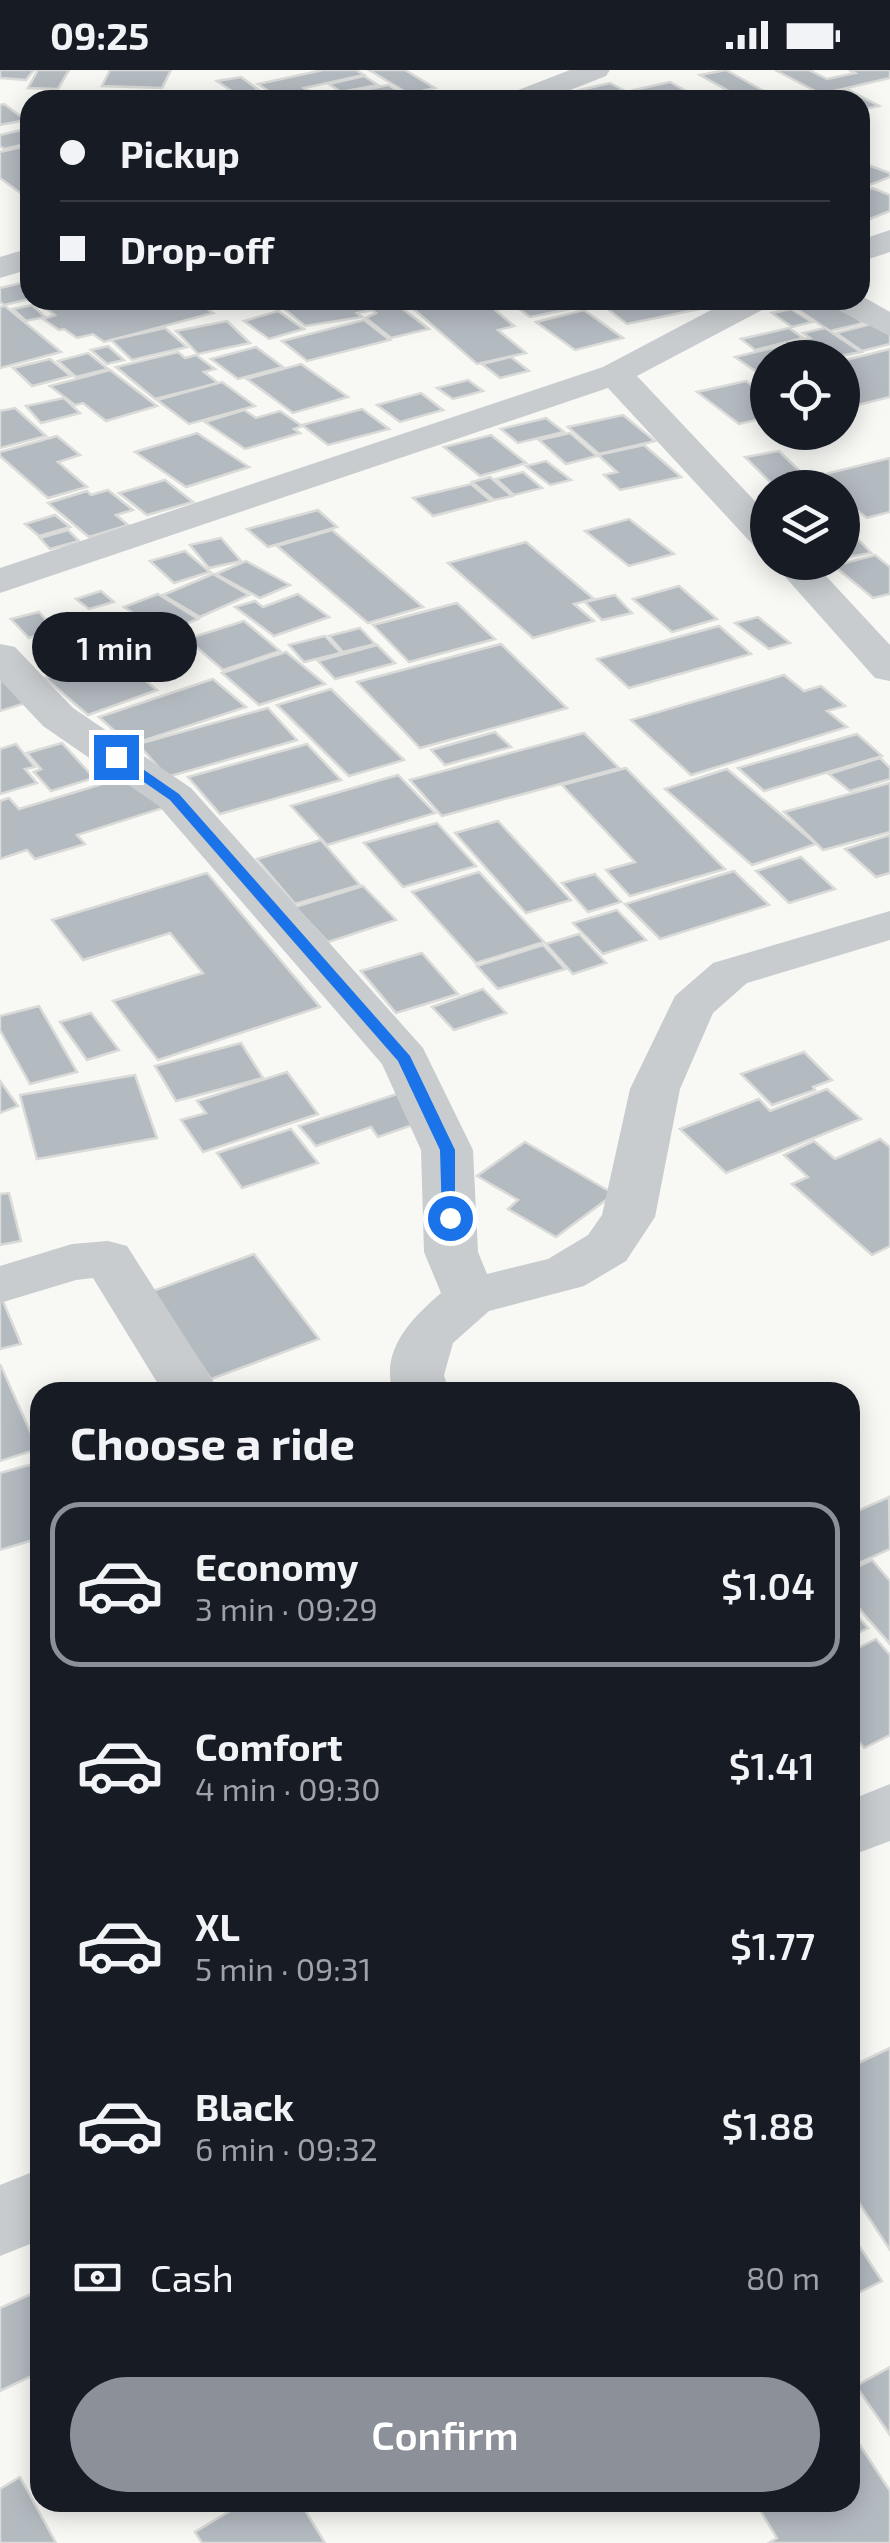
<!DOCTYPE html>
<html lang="en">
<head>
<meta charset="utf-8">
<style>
	body { margin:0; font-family:"Exo 2",sans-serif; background:#20242c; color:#f1f3f6; height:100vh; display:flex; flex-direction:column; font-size:38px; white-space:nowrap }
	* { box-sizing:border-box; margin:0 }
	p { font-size:32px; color:#9ea1a6 }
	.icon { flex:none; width:55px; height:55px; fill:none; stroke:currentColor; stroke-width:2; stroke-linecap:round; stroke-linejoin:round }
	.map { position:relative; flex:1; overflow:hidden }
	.sheet { position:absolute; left:30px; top:1312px; width:830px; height:1130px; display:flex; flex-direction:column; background:#171b24; border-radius:30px; box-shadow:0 5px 25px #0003 }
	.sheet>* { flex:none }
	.top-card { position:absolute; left:20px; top:20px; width:850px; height:220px; border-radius:30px; box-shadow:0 5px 25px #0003; display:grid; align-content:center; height:220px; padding:0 40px; background:#171b24 }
	.controls { position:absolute; left:750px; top:270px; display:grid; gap:20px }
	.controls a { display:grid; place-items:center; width:110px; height:110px; border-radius:50%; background:#171b24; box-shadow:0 5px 25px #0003; font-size:50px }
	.end { position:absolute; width:45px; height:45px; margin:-22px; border:12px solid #1a73e8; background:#fff; box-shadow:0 0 0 5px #fff }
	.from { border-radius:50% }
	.bubble { position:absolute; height:70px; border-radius:35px; background:#171b24; box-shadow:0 5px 25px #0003; font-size:32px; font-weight:600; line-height:70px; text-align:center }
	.top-card b { display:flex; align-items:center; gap:35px; height:95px; font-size:38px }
	.top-card b+b { border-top:2px solid #363941 }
	.top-card i { width:25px; height:25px; background:#f1f3f6 }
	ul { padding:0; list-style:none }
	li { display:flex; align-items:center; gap:30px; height:165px; margin:0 20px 15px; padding:0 20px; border:5px solid transparent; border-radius:30px }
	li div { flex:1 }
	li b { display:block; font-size:38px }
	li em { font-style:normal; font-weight:600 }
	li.current { border-color:#8c9099 }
	li>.icon { width:90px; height:90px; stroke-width:1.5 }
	h2 { padding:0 40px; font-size:45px; line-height:120px }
	.pay { display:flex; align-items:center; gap:25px; height:110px; padding:0 40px; font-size:38px }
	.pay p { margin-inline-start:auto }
	.button { display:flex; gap:20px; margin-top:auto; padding:20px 40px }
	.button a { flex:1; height:115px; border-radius:60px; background:#8c9099; color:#fff; font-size:40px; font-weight:600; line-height:115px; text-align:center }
	.status { display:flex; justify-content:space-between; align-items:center; height:70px; padding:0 50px; background:#171b24; direction:ltr }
	.status svg { height:28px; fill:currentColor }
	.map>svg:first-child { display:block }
	.building { fill:#b3bac0; stroke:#dadad8; stroke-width:2.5 }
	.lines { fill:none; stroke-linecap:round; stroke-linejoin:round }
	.street { fill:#c8cccf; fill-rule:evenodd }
	.route { fill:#1a73e8 }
</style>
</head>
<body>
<div class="status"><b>09:25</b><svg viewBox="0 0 49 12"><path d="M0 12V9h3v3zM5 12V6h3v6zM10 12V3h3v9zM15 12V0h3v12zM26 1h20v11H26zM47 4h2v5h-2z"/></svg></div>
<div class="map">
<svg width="890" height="2473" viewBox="0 0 890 2473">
	<rect width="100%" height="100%" fill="#f8f8f5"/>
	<!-- building -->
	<g class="building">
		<path d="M0 0H34L26 10 0 8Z"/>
		<path d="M38 0H69L58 19 28 18Z"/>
		<path d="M110 0H171L162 18 102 16Z"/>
		<path d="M323 0H356L364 5 304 18 322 29 388 15 407 26 387 30H282L258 14Z"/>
		<path d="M369 0H405L435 18 409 24Z"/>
		<path d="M726 0 780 30H738L743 29 700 5Z"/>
		<path d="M775 0H809L827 9 855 3 849 0H890V8L821 24Z"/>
		<path d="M364 6 378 15 341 22 329 14Z"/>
		<path d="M241 7 259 20 236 24 217 11Z"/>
		<path d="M670 12 702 30H652L634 20Z"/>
		<path d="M610 13 629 23 644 30H598L580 20Z"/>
		<path d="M849 20 879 36 860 40V30H834L825 26Z"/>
		<path d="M4 34 26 50 0 55V35Z"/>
		<path d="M30 58V73L4 79 0 76V65Z"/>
		<path d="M30 75V130L0 108V82Z"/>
		<path d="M860 92 890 103V107L865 117 860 115Z"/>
		<path d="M872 118 890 125V141L870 149 860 145V123Z"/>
		<path d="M25 212 30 216V229L4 235 0 232V218Z"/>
		<path d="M35 230H101L109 236 133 230H194L213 243 104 272 93 264 77 268 64 259 59 260 43 249 55 245Z"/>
		<path d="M282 230H391L429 259 391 268 366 248 376 243 372 240 357 243 362 247 305 256 282 237 288 236Z"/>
		<path d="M433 230H571L580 237 530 247 515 236 495 240 514 256 498 260 526 283 477 294 409 235Z"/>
		<path d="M596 230H687L699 239 627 254Z"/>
		<path d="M830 230 864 253 830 261 794 237Z"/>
		<path d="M32 235 45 247 26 251 13 239Z"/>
		<path d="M5 236 61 282 0 298V237Z"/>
		<path d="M791 239 812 252 792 257 772 243Z"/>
		<path d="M584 240 623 268 575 280 536 252Z"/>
		<path d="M278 241 304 259 269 269 244 251Z"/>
		<path d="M364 250 390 270 307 291 282 271Z"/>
		<path d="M227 251 250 273 198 284 176 261Z"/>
		<path d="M875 253 890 264V274L862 281 836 263Z"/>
		<path d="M165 258 187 277 132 290 111 270Z"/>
		<path d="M789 258 803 268 755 280 741 269Z"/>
		<path d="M825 258 861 282 829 288 803 269 810 268 803 263Z"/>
		<path d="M802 271 826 288H768L764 307 735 287Z"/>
		<path d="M108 276 124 290 107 294 91 280Z"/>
		<path d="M256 277 283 297 238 309 211 289Z"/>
		<path d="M890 279V327L842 339V291Z"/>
		<path d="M178 282 185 288 196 285 215 299 204 302 218 313 155 329 116 297Z"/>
		<path d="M88 283 108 299 76 307 58 291Z"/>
		<path d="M511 287 529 301 500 308 482 294Z"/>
		<path d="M50 289 71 306 32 316 13 298Z"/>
		<path d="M301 294 348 327 293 343 247 309Z"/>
		<path d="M110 300 157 336 106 351 83 333 75 335 50 316Z"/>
		<path d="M468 310 483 321 453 329 437 318Z"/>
		<path d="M746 311 768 327V347L739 354 697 322Z"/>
		<path d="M222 312 255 336 189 354 157 330Z"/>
		<path d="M421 323 443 340 400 352 377 335Z"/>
		<path d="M64 328 80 343 41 353 26 336Z"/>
		<path d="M15 338 46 366 0 378V341Z"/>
		<path d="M362 339 389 359 328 375 302 355Z"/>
		<path d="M244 340 256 348 280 341 302 356 294 359 300 363 245 379 205 352Z"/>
		<path d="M623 345 655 371 599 384 568 357Z"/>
		<path d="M546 348 564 362 518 373 501 359Z"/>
		<path d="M197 363 249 397 186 417 135 382Z"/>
		<path d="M570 363 597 386 566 394 539 370Z"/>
		<path d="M491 365 526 393 480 406 444 377Z"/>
		<path d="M57 366 80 385 58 392 87 417 48 428 0 386V382Z"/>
		<path d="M644 375 681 407 620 420 604 405 617 402 598 385Z"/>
		<path d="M779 381 805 406 771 413 745 387Z"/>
		<path d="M890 388V442L867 448 842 429V418H828L813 407Z"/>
		<path d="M546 391 571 410 550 415 526 396Z"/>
		<path d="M523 402 542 418 514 425 496 409Z"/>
		<path d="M490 407 512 426 494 430 472 412Z"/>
		<path d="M810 409 820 418 771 417Z"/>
		<path d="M165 410 193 432 147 445 119 423Z"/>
		<path d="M471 414 491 431 433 446 413 428Z"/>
		<path d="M108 420 133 440 116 445 128 455 89 467 48 433 87 421 91 425Z"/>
		<path d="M318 440 337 457 268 477 247 459Z"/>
		<path d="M55 445 70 457 39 466 25 454Z"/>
		<path d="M629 449 674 484 629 496 585 461Z"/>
		<path d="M68 460 79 471 50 479 40 468Z"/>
		<path d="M332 460 423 537 368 553 277 476Z"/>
		<path d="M853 464 871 483 842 488V466Z"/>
		<path d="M221 468 241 491 209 498 190 475Z"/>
		<path d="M526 472 594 529 574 534 594 551 533 568 448 493Z"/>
		<path d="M185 481 210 502 174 513 150 491Z"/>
		<path d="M875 485 890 497V524L873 528 834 496Z"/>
		<path d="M246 491 290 515 260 528 216 504Z"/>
		<path d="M213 504 249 525 200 547 163 525Z"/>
		<path d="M679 516 717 549 672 562 633 529Z"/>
		<path d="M101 521 114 532 89 539 76 529Z"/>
		<path d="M158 524 198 549 164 563 124 537Z"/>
		<path d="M298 524 329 547 274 566 235 537 255 531 263 537Z"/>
		<path d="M615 525 632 543 602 550 585 532Z"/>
		<path d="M457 533 495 569 409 592 373 555Z"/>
		<path d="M39 542 55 560 29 568 11 549Z"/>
		<path d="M758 547 790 573 769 579 735 553Z"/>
		<path d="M244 551 280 581 223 600 187 569Z"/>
		<path d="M719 556 751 584 629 618 597 589Z"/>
		<path d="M360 558 375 574 343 582 329 566Z"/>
		<path d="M122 565 135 578 81 592 70 579Z"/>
		<path d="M325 566 341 583 304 592 289 575Z"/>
		<path d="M501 574 567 638 420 678 357 612Z"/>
		<path d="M377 575 395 593 335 609 318 591Z"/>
		<path d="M286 582 325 614 259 635 222 603Z"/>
		<path d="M114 585 157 620 88 645 45 608Z"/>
		<path d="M784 605 804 621 821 616 845 636 827 641 847 657 691 705 631 650Z"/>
		<path d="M0 606 29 632 0 641Z"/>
		<path d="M213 609 246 637 130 675 99 647Z"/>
		<path d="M331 619 404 690 349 706 277 635Z"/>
		<path d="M268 638 297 670 167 707 138 674Z"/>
		<path d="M495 662 511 677 445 695 431 680Z"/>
		<path d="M584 663 619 698 442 746 410 710Z"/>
		<path d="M857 664 882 686 764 721 738 698Z"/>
		<path d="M62 673 94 708 51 721 34 702 41 699 27 683Z"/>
		<path d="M16 674 35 697 25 699 37 713 0 724V679Z"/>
		<path d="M307 674 341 710 220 744 188 707Z"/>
		<path d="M880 688 890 698V709L850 721 829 704Z"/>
		<path d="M626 698 725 799 630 826 606 800 635 792 562 715Z"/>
		<path d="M727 699 816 774 752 795 665 719Z"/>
		<path d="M132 705 163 738 77 765 85 774 35 789 27 780 0 789V731L9 728 19 739Z"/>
		<path d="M398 705 435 743 327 775 291 736Z"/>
		<path d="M890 713V762L823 780 784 742Z"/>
		<path d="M498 751 571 830 526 843 455 763Z"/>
		<path d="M437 753 476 796 403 817 364 773Z"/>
		<path d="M890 765V803L876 807 845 779Z"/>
		<path d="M321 770 360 815 295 834 257 789Z"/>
		<path d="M801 787 835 819 789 833 756 801Z"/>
		<path d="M734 801 769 835 660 869 625 834Z"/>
		<path d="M479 802 544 872 476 893 412 822Z"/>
		<path d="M207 803 320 937 158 990 113 931 203 903 170 863 83 890 52 850Z"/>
		<path d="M595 804 621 832 588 842 562 813Z"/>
		<path d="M363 816 396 850 328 872 295 837Z"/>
		<path d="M617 840 646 870 603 884 573 853Z"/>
		<path d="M579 864 606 893 573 904 546 874Z"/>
		<path d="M543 875 565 899 498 919 477 896Z"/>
		<path d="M422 883 458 924 396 943 361 901Z"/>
		<path d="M483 919 506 943 454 960 432 937Z"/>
		<path d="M39 936 77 1002 30 1014 0 960V946Z"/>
		<path d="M91 943 119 980 87 990 60 952Z"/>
		<path d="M241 973 263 1008 176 1031 155 996Z"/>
		<path d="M804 982 832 1010 813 1017 815 1020 772 1035 741 1004Z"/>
		<path d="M287 1002 318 1044 203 1082 181 1050 206 1043 197 1031Z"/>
		<path d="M135 1005 157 1068 37 1089 20 1025Z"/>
		<path d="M0 1011 18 1036 0 1043Z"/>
		<path d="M827 1019 861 1049 726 1103 680 1059 759 1029 770 1041Z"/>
		<path d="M400 1023 424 1051 378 1067 371 1057 316 1076 299 1056Z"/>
		<path d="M291 1059 318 1093 242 1118 217 1083Z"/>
		<path d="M880 1069 890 1077V1176L872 1185 792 1114 808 1107 784 1085 814 1071 835 1089Z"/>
		<path d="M525 1072 614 1124 556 1167 508 1139 518 1130 477 1106Z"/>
		<path d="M9 1123 21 1171 0 1175V1124Z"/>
		<path d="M254 1184 319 1269 211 1309 150 1222Z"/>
		<path d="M2 1229 21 1274 0 1279V1230Z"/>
		<path d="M0 1294 38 1379 0 1391Z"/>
		<path d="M40 1392V1468L0 1480V1403Z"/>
		<path d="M889 1427 890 1479 855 1495 850 1490V1439L853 1443Z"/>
		<path d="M872 1490 890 1511V1574L850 1528V1500Z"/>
		<path d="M850 1538 868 1558 850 1567Z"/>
		<path d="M876 1569 890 1585V1665L864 1678 850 1661V1582Z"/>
		<path d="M890 1978V2180L850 2119V1997Z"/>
		<path d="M850 2162 882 2211 850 2227Z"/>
		<path d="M40 2220V2302L0 2321V2238Z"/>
		<path d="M890 2297V2365L856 2316Z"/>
		<path d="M850 2360 890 2421V2473H769L777 2468 755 2432H850Z"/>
		<path d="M20 2407 56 2473H0V2419Z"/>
		<path d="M245 2432H300L325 2473H202L195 2462Z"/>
	</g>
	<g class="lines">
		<!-- street -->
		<g class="street">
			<path d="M570 0H610L606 6 545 30H503L508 24Z"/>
			<path d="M890 160V182L860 192V170Z"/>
			<path d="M30 178V199L0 208V187Z"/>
			<path d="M860 225 890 242V266L832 237 827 230H860Z"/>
			<path d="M730 230H773L768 237 637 306 768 445V480L754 476 608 318 0 523V498L603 297Z"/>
			<path d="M772 492H813L890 575V611L875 608Z"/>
			<path d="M0 574 15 577 73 638 191 718 423 978 473 1080 478 1182 487 1204 548 1189 588 1165 602 1145 630 1019 675 926 713 893 890 841V870L747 913 713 943 680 1019 655 1147 626 1191 584 1216 489 1241 453 1273 444 1305 449 1322H393C380 1280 411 1249 441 1223L424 1182 421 1080 382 994 159 736 43 656 0 610Z"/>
			<path d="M108 1171 127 1176 220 1322H163L93 1208 76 1210 0 1233V1196L72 1174Z"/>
			<path d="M890 1714V1771L850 1786V1730Z"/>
			<path d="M40 2099V2170L0 2186V2115Z"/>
		</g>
	</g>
	<!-- route -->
	<path class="route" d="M112 684H121L179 724 410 986 455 1080V1151L442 1148 440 1080 398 991 170 730 112 690Z"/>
</svg>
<div class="controls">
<a><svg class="icon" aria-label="locate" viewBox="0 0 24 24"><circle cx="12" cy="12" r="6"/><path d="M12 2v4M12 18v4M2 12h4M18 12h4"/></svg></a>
<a><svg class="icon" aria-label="layers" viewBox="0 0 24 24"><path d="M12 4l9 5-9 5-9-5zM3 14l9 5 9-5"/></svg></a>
</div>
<i class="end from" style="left:450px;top:1148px"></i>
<i class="end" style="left:116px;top:687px"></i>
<div class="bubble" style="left:32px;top:542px;width:165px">1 min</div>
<div class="top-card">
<b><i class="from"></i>Pickup</b>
<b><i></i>Drop-off</b>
</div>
<section class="sheet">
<h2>Choose a ride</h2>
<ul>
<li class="current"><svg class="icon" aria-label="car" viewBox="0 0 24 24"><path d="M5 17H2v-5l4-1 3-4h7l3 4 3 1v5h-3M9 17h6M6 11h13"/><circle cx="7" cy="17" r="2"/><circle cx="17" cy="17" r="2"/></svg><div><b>Economy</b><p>3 min · 09:29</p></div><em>$1.04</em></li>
<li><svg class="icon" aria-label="car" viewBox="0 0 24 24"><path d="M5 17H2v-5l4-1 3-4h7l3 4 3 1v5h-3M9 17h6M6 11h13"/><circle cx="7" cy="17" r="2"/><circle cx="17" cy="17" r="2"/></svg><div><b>Comfort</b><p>4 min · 09:30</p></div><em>$1.41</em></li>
<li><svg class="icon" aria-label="car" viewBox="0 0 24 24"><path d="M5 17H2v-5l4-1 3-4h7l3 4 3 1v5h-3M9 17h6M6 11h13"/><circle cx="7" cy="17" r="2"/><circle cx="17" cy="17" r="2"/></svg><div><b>XL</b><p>5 min · 09:31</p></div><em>$1.77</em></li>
<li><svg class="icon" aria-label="car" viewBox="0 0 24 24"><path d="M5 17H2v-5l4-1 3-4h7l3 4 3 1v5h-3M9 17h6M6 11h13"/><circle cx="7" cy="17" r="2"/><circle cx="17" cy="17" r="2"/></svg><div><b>Black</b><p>6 min · 09:32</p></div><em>$1.88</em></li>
</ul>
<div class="pay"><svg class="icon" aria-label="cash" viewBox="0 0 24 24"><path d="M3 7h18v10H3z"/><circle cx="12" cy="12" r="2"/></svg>Cash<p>80 m</p></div>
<div class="button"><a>Confirm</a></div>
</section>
</div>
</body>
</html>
